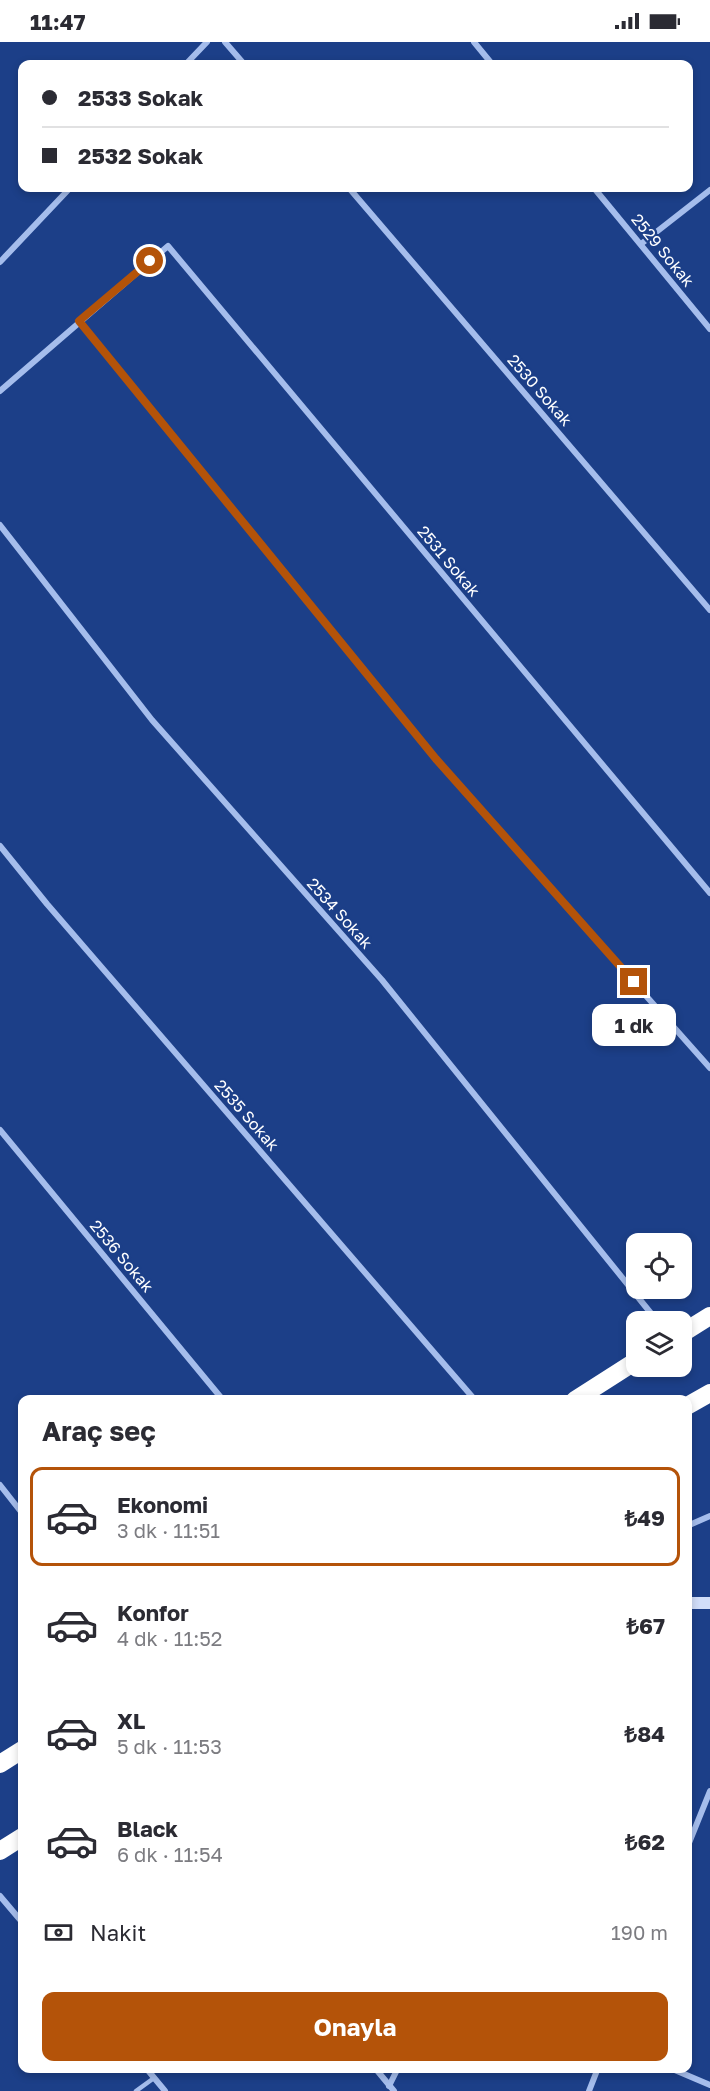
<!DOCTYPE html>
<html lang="tr">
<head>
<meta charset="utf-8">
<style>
	body { margin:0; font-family:"Golos Text",sans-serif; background:#f7f7f7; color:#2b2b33; height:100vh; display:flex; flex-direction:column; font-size:22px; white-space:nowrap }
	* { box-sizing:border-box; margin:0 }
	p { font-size:20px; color:#7c7c81 }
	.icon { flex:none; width:33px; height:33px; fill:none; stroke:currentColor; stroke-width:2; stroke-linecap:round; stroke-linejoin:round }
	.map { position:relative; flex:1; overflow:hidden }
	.sheet { position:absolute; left:18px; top:1353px; width:674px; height:678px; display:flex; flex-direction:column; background:#fff; border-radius:12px; box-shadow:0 3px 9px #0003 }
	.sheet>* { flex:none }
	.guide { position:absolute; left:18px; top:18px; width:675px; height:132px; border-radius:12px; box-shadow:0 3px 9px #0003; display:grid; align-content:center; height:132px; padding:0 24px; background:#fff }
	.fabs { position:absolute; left:626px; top:1191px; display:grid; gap:12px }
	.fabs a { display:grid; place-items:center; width:66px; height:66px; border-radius:12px; background:#fff; box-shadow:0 3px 9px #0003; font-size:30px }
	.end { position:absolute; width:27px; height:27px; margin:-14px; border:8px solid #b45309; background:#fff; box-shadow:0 0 0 3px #fff }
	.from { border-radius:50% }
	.bubble { position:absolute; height:42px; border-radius:12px; background:#fff; box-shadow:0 3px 9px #0003; font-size:20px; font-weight:700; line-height:42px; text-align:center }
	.guide b { display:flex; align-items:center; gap:21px; height:57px; font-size:22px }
	.guide b+b { border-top:2px solid #e1e1e2 }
	.guide i { width:15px; height:15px; background:#2b2b33 }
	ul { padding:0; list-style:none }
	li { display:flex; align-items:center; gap:18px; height:99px; margin:0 12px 9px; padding:0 12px; border:3px solid transparent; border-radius:12px }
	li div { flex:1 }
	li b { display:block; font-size:22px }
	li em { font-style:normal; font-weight:700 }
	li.on { border-color:#b45309 }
	li>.icon { width:54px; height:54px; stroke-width:1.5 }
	h2 { padding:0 24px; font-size:27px; line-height:72px }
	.pay { display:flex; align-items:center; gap:15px; height:66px; padding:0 24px; font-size:22px }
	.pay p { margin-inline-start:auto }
	.cta { display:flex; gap:12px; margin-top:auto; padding:12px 24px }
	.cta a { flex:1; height:69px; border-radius:12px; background:#b45309; color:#fff; font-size:24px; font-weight:700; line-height:69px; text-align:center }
	.status { display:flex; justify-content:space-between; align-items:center; height:42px; padding:0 30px; background:#fff; direction:ltr }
	.status svg { height:16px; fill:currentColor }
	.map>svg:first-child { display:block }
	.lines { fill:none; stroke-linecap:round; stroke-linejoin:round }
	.lane { stroke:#a5bdec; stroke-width:4.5 }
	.street { stroke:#a5bdec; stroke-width:6 }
	.secondary { stroke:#d1def9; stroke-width:12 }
	.highway { stroke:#fff; stroke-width:18 }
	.route { stroke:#b45309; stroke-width:8 }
	.labels { text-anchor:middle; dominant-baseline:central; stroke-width:4.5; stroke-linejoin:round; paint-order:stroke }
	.street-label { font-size:16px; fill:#fff; stroke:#1c3f88 }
</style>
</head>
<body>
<div class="status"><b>11:47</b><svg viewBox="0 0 49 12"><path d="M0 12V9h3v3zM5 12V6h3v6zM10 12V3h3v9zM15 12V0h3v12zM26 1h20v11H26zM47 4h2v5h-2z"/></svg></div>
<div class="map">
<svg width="710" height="2049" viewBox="0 0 710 2049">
	<rect width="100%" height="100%" fill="#1c3f88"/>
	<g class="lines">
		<!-- lane -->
		<path class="lane" d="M136 2049 154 2036"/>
		<!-- street -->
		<g class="street">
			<path d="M225 0 244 22"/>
			<path d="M474 0 492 22"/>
			<path d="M186 22 207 0"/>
			<path d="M349 146 710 568"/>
			<path d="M594 146 710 287"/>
			<path d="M641 202 710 148"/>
			<path d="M0 220 70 146"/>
			<path d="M79 279 436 717 710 1026"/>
			<path d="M0 349 168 204 710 851"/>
			<path d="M0 483 152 678 382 938 658 1280"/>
			<path d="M0 804 47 862 475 1358"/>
			<path d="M0 1088 223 1358"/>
			<path d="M0 1443 22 1471"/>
			<path d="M687 1484 710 1474"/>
			<path d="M687 1806 710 1749"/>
			<path d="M0 1854 22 1880"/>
			<path d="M146 2026 165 2049"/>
			<path d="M375 2026 394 2049"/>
			<path d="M670 2026 710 2043"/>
			<path d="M389 2044 398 2026"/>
			<path d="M589 2049 598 2026"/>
		</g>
		<!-- secondary -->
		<path class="secondary" d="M687 1561H710"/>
		<!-- highway -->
		<g class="highway">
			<path d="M681 1292 710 1274"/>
			<path d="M575 1358 636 1319"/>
			<path d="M687 1364 710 1351"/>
			<path d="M0 1722 22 1708"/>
			<path d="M0 1809 22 1795"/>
		</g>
	</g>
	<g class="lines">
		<!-- route -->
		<path class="route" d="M150 219 79 279 436 717 634 940"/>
	</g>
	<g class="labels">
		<!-- street labels -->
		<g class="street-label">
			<text transform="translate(663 208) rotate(51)">2529 Sokak</text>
			<text transform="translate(540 348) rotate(49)">2530 Sokak</text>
			<text transform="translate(449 519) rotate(50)">2531 Sokak</text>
			<text transform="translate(340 871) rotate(48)">2534 Sokak</text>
			<text transform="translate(247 1073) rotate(49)">2535 Sokak</text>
			<text transform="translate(122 1214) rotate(50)">2536 Sokak</text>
		</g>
	</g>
</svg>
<div class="fabs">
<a><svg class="icon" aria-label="locate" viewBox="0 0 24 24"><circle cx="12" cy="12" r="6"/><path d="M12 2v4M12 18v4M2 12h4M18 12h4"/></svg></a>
<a><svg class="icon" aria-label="layers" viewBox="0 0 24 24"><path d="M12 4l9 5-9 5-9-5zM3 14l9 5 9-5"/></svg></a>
</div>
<i class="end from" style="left:150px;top:219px"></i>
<i class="end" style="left:634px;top:940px"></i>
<div class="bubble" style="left:592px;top:962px;width:84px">1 dk</div>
<div class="guide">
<b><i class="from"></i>2533 Sokak</b>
<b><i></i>2532 Sokak</b>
</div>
<section class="sheet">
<h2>Araç seç</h2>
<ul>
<li class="on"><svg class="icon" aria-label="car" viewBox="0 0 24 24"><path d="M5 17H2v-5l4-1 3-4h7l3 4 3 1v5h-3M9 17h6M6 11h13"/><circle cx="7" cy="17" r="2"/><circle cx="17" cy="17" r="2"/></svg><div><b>Ekonomi</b><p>3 dk · 11:51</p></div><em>₺49</em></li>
<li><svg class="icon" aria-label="car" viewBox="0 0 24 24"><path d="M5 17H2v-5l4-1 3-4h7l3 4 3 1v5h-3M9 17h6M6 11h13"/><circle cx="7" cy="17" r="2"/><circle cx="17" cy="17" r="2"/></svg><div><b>Konfor</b><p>4 dk · 11:52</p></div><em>₺67</em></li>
<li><svg class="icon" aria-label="car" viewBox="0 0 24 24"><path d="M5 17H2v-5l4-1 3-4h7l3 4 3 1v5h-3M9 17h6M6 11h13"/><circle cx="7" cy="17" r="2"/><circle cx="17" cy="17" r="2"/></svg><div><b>XL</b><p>5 dk · 11:53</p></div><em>₺84</em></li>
<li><svg class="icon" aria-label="car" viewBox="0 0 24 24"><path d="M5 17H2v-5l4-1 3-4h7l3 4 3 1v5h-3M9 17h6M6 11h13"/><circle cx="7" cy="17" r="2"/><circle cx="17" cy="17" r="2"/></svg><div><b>Black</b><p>6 dk · 11:54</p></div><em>₺62</em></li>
</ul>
<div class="pay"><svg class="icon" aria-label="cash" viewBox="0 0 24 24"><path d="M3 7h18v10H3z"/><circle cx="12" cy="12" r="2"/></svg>Nakit<p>190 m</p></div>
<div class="cta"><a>Onayla</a></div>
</section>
</div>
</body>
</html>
